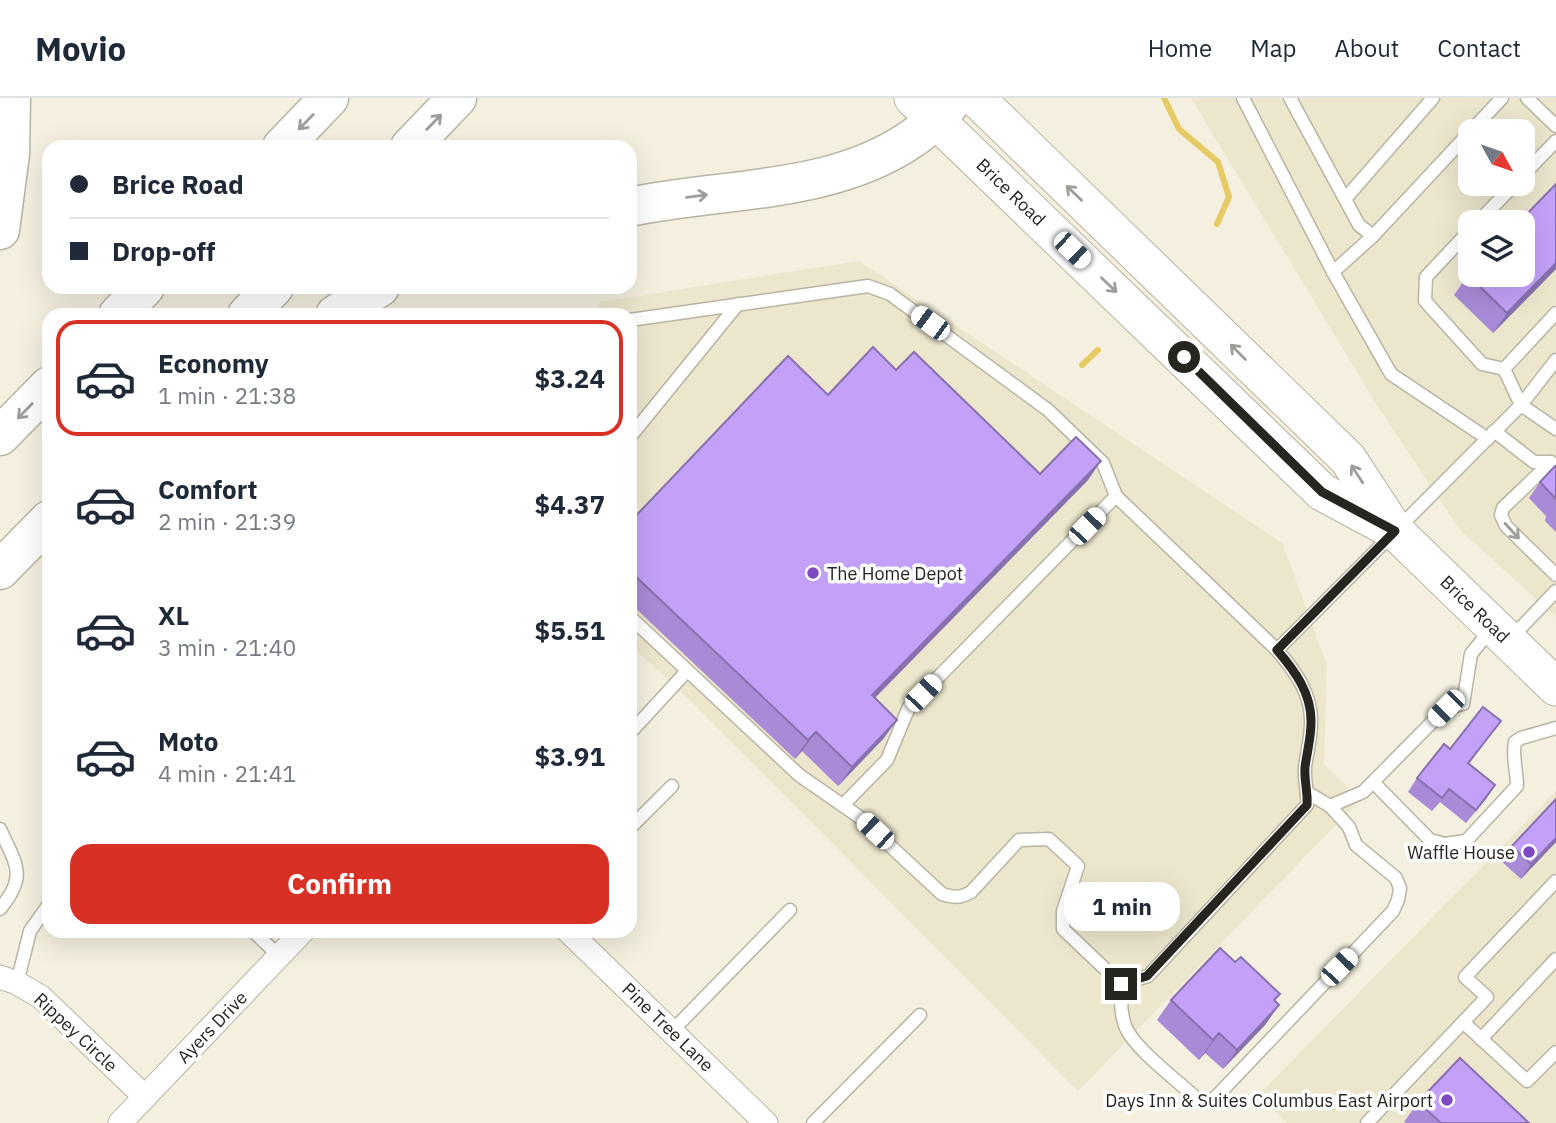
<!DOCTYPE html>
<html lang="en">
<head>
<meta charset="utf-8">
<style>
	body { margin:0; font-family:"IBM Plex Sans",sans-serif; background:#f2f2f3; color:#1f2937; height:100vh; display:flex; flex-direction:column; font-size:26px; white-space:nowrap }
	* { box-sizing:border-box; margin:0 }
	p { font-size:23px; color:#747a83 }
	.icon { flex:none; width:38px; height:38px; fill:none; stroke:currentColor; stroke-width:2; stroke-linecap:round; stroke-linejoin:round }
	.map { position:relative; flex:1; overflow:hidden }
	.side { position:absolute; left:42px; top:210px; width:595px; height:630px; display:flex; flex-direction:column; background:#fff; border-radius:21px; box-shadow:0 7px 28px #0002 }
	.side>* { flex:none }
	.guide { position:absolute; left:42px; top:42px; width:595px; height:154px; border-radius:21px; box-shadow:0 7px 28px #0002; display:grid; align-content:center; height:154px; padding:0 28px; background:#fff }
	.needle { width:46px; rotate:130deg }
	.tools { position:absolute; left:1458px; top:21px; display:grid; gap:14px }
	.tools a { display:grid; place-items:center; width:77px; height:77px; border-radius:14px; background:#fff; box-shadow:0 7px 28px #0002; font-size:35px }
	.end { position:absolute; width:32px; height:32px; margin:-16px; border:9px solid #27251f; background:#fff; box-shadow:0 0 0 4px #fff }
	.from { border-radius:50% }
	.bubble { position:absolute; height:49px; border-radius:21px; background:#fff; box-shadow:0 7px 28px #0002; font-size:23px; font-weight:700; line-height:49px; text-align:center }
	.car { position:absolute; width:21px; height:42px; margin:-21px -10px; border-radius:9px; box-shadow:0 0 5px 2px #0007; background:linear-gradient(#fff 24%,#345 0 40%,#fff 0 76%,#345 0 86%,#fff 0) }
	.guide b { display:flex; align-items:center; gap:24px; height:66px; font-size:26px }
	.guide b+b { border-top:2px solid #e0e1e3 }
	.guide i { width:18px; height:18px; background:#1f2937 }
	ul { padding:12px 0 0; list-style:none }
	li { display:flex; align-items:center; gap:21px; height:116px; margin:0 14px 10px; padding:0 14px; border:4px solid transparent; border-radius:21px }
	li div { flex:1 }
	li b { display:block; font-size:26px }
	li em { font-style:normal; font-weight:700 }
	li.current { border-color:#d93025 }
	li>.icon { width:63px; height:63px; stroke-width:1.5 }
	.action { display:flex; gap:14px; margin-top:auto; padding:14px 28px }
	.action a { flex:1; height:80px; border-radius:21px; background:#d93025; color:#fff; font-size:28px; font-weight:700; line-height:80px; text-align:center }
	header { display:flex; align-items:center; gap:42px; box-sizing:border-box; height:98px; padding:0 35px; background:#fff; border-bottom:2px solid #e0e1e3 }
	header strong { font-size:33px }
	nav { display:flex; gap:38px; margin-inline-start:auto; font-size:24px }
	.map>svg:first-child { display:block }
	.built { fill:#ece6cd; fill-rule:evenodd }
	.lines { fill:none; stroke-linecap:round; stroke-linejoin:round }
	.stream { stroke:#e6ca63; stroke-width:6 }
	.service-casing { stroke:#b8b4a3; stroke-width:15 }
	.minor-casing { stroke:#b8b4a3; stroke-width:25 }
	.primary-casing { stroke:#b8b4a3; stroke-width:39 }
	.motorway-casing { stroke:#b8b4a3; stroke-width:41 }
	.service { stroke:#fff; stroke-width:12 }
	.minor { stroke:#fff; stroke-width:23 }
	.primary { stroke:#fff; stroke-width:37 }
	.motorway { stroke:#fff; stroke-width:38 }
	.wall { fill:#a88ad6 }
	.shaded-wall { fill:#8871ae }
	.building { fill:#c3a1f9; stroke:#8871ae; stroke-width:2 }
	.oneway { stroke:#9e9d9a }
	.route { stroke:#27251f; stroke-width:9 }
	.poi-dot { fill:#7e48bf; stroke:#fff; stroke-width:2.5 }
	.labels { text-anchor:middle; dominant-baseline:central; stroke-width:7; stroke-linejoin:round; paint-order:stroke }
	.street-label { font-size:18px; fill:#27251f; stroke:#fff }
	.poi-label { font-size:18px; fill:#27251f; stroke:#fff; text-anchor:end }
</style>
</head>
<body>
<header>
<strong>Movio</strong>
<nav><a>Home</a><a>Map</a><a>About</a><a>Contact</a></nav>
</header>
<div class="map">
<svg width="1556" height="1025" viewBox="0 0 1556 1025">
	<rect width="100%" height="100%" fill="#f4efde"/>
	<!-- built -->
	<g class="built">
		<path d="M1191 0H1556V519L1460 432 1377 307ZM1470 33H1522V86H1470ZM1470 124H1522V177H1470Z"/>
		<path d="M859 163 1283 446 1327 567 1324 666 1360 702 1078 993 694 606 630 547V217H593L600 204Z"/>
		<path d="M1556 693V1025H1287L1258 998Z"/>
	</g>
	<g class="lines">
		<!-- stream -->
		<g class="stream">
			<path d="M1164 0 1179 31 1218 64 1229 99 1217 126"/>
			<path d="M1082 267 1098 252"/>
		</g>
		<!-- service casing -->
		<g class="service-casing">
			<g id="service">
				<path d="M1243 0 1333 174"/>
				<path d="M1290 0 1359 127 1373 138 1470 34"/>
				<path d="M1527 0 1556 28"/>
				<path d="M1471 33 1502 0"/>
				<path d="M1522 78 1556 43"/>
				<path d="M1345 101 1433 0"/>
				<path d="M1478 124 1515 86"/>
				<path d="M1470 132 1426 179 1425 203 1482 266 1504 271"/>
				<path d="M1373 138 1333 174 1391 276 1488 341"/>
				<path d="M1556 215 1504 271 1521 307 1556 331"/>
				<path d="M630 222 868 188 890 196 1048 312 1103 365 1116 398 1277 552C1295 573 1312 596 1311 625 1311 640 1307 654 1305 669 1304 682 1308 694 1307 707L1148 878 1121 886 1063 831V813L1078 768 1049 741 1019 742 971 794C960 800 954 800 942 796L858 718 799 677 630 519"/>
				<path d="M1494 333 1534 364H1551L1553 367"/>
				<path d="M630 339 738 206"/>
				<path d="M1551 364 1503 410 1501 417 1506 428 1556 477"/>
				<path d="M1511 540 1556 493"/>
				<path d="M1277 552 1521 307 1556 262"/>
				<path d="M630 635 687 573"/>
				<path d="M1373 684 1430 742 1445 746 1466 743 1517 688C1517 673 1512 659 1515 644L1521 640 1556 630"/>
				<path d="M843 707 887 662 909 609 1116 398"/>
				<path d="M1330 708 1363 694 1446 610 1463 606 1471 556 1492 530"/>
				<path d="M630 730 672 688"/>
				<path d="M0 731C16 767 28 777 0 811"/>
				<path d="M253 833 279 858"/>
				<path d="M17 885 30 833 49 806"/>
				<path d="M1121 886C1121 900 1120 916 1126 930 1135 951 1178 983 1196 1000L1206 1004 1215 1000 1393 813 1398 802 1400 790 1396 780 1356 747 1349 729 1330 708 1308 695"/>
				<path d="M1463 924 1527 983 1556 954"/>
				<path d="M672 933 790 812"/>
				<path d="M1481 941 1556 861"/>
				<path d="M813 1025 920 917"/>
				<path d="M1367 1025 1487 899 1465 879 1556 783"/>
			</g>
		</g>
		<!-- minor casing -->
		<g class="minor-casing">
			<g id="minor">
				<path d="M568 833 766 1025"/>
				<path d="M0 879 17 885 41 899 145 999"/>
				<path d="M120 1025 303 833"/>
			</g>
		</g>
		<!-- primary casing -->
		<g class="primary-casing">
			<g id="primary">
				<path d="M913 0 1322 394 1391 431"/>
				<path d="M976 0 1348 361 1395 433 1556 589"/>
			</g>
		</g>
		<!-- motorway casing -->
		<g class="motorway-casing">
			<g id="motorway">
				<path d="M282 49 329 0"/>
				<path d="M410 49 457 0"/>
				<path d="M630 109C723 89 831 97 913 40 929 29 942 14 955 0"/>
				<path d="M0 132 10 56 11 0"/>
				<path d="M118 217 145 189"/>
				<path d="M247 217 274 189"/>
				<path d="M335 217 380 189"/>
				<path d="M0 338 49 288"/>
				<path d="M0 472 49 422"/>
			</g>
		</g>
		<!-- service -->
		<use href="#service" class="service"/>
		<!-- minor -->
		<use href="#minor" class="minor"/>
		<!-- primary -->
		<use href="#primary" class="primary"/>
		<!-- motorway -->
		<use href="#motorway" class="motorway"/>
	</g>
	<!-- wall -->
	<g class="wall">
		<path d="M1556 171 1493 235 1454 197 1468 177Z"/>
		<path d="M828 297 1040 376 1088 382 875 600 884 640 838 688 802 653 795 661 630 505V424Z"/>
		<path d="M1556 368V434L1545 423 1546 418 1529 400 1540 384Z"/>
		<path d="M1501 623 1469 666 1495 687 1466 725 1440 704 1432 713 1408 694 1417 680 1450 651Z"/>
		<path d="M1556 744 1521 781 1501 763 1512 748Z"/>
		<path d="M1235 864 1279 907 1265 927 1223 971 1205 955 1199 962 1157 922 1171 902Z"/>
		<path d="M1418 1004 1529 1025H1406L1404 1024Z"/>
	</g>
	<!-- shaded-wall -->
	<g class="shaded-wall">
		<path d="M1556 165V171L1493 235 1507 215Z"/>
		<path d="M1101 363 1088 382 859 616 872 597Z"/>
		<path d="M897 622 884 640 838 688 852 669Z"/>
		<path d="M816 634 802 653 795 661 808 642Z"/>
		<path d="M1495 687 1486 701 1466 725 1476 712Z"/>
		<path d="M1556 740V744L1521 781 1531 766Z"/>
		<path d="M1279 907 1265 927 1223 971 1237 952Z"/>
		<path d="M1219 935 1205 955 1199 962 1213 942Z"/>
	</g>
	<!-- building -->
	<g class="building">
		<path d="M1556 86V165L1507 215 1468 177 1470 175V177H1522V124H1519Z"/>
		<path d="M873 249 896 272 914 254 1040 376 1076 339 1101 363 872 597 897 622 852 669 816 634 808 642 630 473V424L788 258 828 297Z"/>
		<path d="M1555 368H1556V401L1540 384Z"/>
		<path d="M1483 609 1501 623 1468 665 1495 687 1476 712 1449 691 1442 700 1417 680 1444 646 1450 651Z"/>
		<path d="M1556 701V740L1531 766 1512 748Z"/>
		<path d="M1220 850 1235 864 1241 859 1280 896 1274 902 1279 907 1237 952 1219 935 1213 942 1171 902Z"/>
		<path d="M1460 960 1529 1025H1441L1418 1004Z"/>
	</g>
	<!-- one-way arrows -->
	<defs><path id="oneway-shaft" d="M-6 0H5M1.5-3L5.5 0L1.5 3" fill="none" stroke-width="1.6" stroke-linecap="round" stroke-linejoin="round" transform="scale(1.75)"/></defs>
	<g class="oneway">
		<use href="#oneway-shaft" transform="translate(306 24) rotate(134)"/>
		<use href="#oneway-shaft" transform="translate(434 24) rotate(-46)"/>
		<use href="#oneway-shaft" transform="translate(1074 95) rotate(-136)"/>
		<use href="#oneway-shaft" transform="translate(697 98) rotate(-8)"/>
		<use href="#oneway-shaft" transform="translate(1109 187) rotate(44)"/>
		<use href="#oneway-shaft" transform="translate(1238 254) rotate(-135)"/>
		<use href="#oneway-shaft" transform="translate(25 313) rotate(134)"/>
		<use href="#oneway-shaft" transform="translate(1357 376) rotate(-123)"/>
		<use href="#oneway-shaft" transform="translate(1512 433) rotate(48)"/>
	</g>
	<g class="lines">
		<!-- route -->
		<path class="route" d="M1121 886 1147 878 1307 707C1308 694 1304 682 1305 669 1307 654 1311 640 1311 625 1312 596 1295 573 1277 552L1395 433 1322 394 1184 259"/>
	</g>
	<!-- markers -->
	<g class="poi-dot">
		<circle cx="813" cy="475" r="7"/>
		<circle cx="1529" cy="754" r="7"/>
		<circle cx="1447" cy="1002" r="7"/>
	</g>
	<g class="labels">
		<!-- street labels -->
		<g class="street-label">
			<text transform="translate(1011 94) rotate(44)">Brice Road</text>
			<text transform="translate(1475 511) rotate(44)">Brice Road</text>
			<text transform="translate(212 929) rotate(-46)">Ayers Drive</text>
			<text transform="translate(668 929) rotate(44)">Pine Tree Lane</text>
			<text transform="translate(76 934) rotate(43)">Rippey Circle</text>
		</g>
		<!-- poi labels -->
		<g class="poi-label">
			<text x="827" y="475" text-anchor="start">The Home Depot</text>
			<text x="1515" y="754">Waffle House</text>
			<text x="1433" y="1002">Days Inn &amp; Suites Columbus East Airport</text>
		</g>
	</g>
</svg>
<div class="tools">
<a><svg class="needle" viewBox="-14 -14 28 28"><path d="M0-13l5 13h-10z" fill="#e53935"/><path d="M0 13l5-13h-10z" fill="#747a83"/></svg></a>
<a><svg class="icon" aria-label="layers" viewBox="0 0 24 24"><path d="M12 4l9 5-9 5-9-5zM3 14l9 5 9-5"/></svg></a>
</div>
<i class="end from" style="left:1184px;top:259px"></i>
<i class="end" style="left:1121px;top:886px"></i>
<div class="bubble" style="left:1064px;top:784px;width:116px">1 min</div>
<i class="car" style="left:1072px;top:152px;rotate:134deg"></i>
<i class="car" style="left:930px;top:225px;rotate:306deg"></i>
<i class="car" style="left:1087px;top:428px;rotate:44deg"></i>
<i class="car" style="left:923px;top:595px;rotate:44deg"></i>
<i class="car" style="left:1446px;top:610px;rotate:225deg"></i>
<i class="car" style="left:875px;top:733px;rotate:313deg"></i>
<i class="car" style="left:1339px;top:869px;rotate:44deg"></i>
<div class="guide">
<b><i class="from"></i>Brice Road</b>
<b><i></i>Drop-off</b>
</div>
<section class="side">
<ul>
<li class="current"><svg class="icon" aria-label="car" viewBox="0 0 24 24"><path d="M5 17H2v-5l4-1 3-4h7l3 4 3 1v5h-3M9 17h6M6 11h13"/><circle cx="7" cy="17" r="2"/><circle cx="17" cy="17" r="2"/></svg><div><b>Economy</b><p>1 min · 21:38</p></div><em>$3.24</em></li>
<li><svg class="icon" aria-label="car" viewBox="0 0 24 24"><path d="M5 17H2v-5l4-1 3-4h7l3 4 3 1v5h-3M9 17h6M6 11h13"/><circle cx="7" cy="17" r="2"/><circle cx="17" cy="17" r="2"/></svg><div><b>Comfort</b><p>2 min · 21:39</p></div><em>$4.37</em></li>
<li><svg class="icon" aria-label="car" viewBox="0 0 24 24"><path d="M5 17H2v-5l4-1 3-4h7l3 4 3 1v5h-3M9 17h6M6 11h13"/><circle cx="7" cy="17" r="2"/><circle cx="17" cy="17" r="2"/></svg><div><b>XL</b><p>3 min · 21:40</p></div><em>$5.51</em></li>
<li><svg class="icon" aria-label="car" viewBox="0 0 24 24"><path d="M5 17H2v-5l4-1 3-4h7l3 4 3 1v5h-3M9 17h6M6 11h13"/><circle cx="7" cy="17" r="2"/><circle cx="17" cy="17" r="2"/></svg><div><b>Moto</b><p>4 min · 21:41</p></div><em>$3.91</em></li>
</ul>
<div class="action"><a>Confirm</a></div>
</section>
</div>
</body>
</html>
